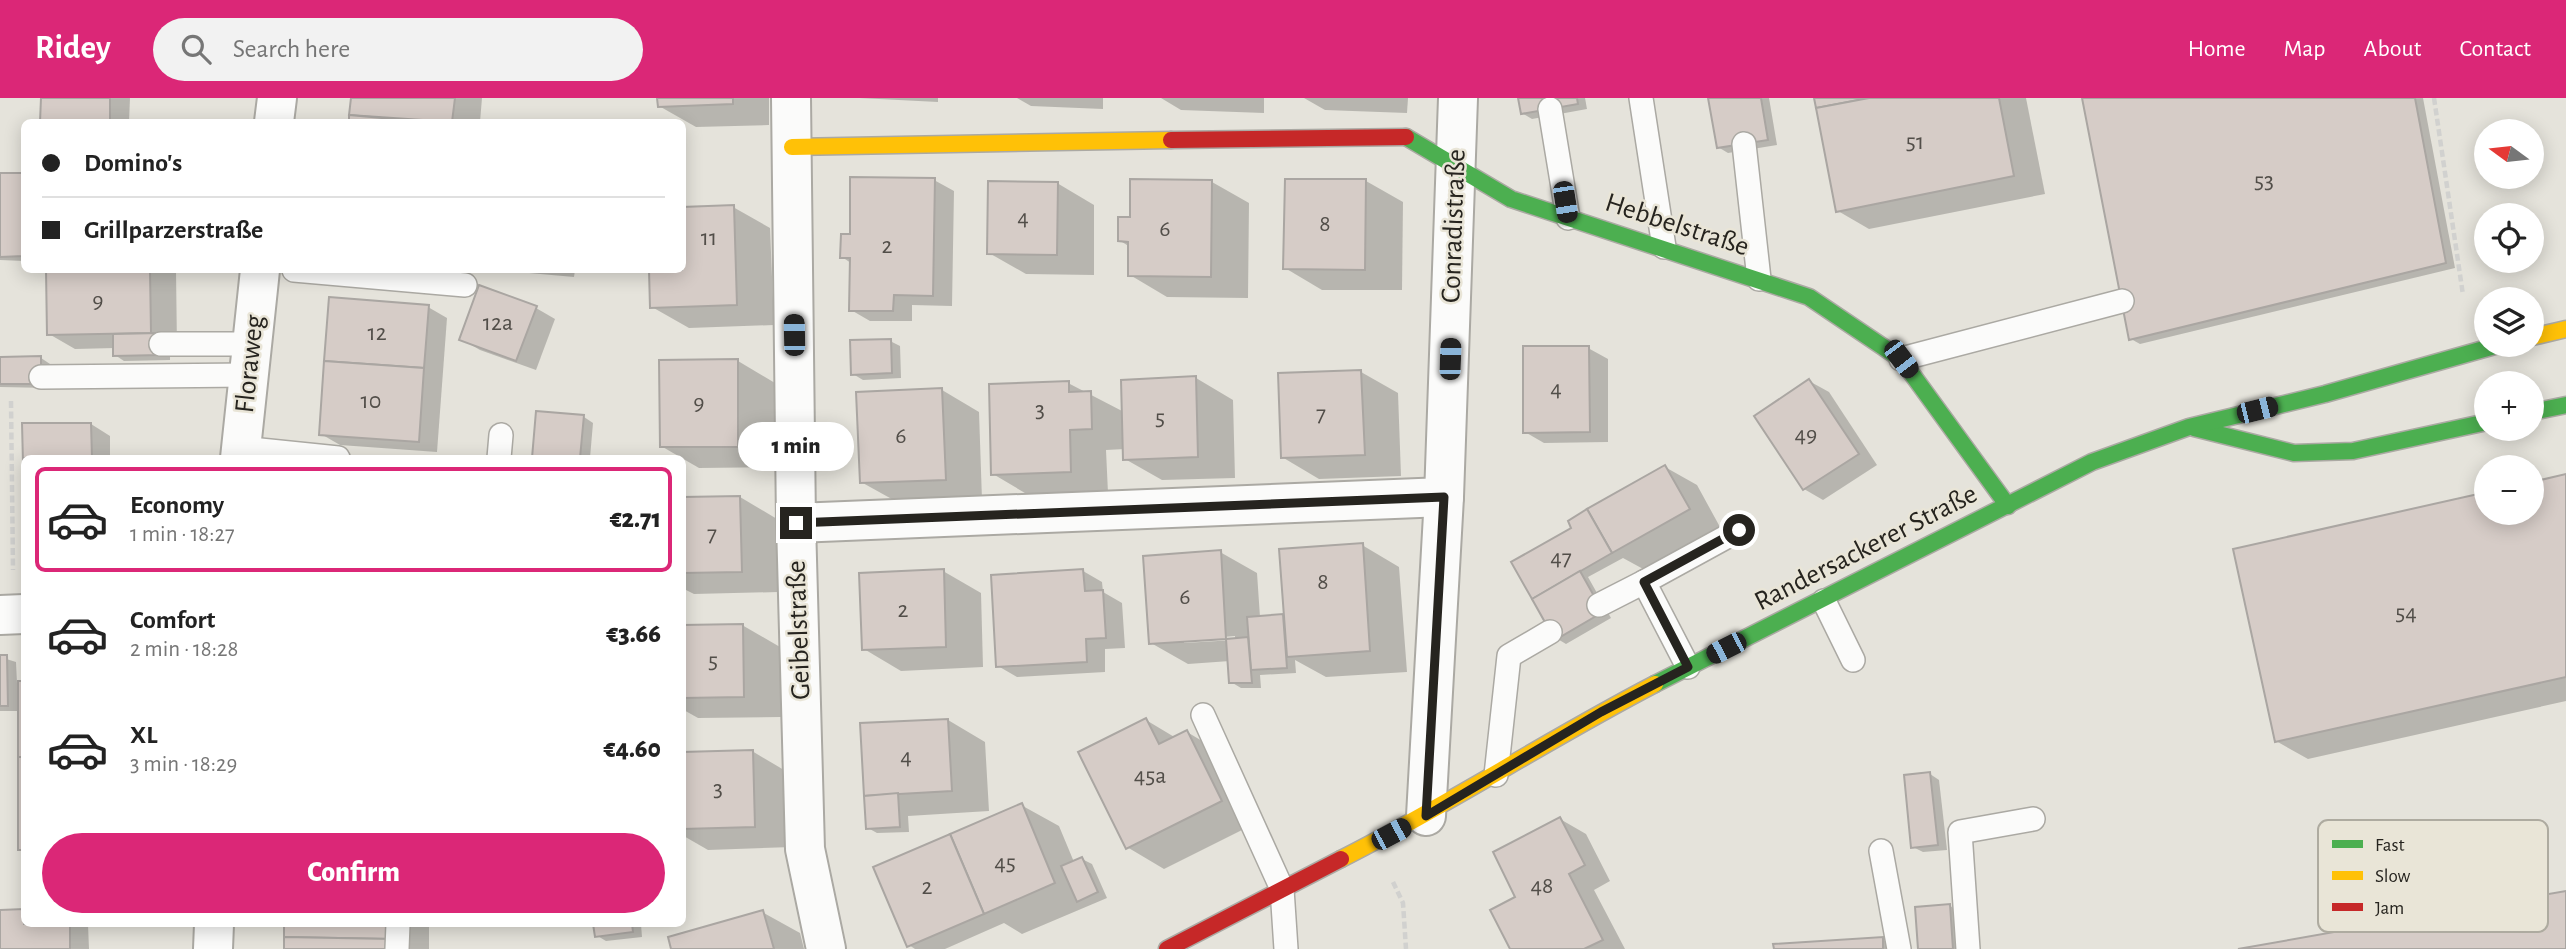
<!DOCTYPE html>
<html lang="en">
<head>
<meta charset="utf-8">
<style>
	body { margin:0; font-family:"Alegreya Sans",sans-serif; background:#f2f2f2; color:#222; height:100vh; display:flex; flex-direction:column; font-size:26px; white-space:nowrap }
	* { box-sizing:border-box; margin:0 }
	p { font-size:23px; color:#767676 }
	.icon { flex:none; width:38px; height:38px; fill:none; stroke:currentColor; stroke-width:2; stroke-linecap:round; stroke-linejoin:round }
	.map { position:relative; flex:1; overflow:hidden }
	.side { position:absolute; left:21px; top:357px; width:665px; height:472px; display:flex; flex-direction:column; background:#fff; border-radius:10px; box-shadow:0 4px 18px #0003 }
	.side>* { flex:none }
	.guide { position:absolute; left:21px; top:21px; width:665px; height:154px; border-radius:10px; box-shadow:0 4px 18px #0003; display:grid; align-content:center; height:154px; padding:0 21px; background:#fff }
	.needle { width:46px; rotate:285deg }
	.fabs { position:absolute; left:2474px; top:21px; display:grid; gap:14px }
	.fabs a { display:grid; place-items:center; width:70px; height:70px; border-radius:50%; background:#fff; box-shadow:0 4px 18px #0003; font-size:35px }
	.end { position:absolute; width:32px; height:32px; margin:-16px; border:9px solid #26241f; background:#fff; box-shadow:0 0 0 4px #fff }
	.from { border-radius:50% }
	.bubble { position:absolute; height:49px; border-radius:24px; background:#fff; box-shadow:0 4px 18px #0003; font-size:23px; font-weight:800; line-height:49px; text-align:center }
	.car { position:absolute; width:21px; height:42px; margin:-21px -10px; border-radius:9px; box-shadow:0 0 5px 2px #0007; background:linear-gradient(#222 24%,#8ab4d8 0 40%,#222 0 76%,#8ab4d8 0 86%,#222 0) }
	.guide b { display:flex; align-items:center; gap:24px; height:66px; font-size:26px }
	.guide b+b { border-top:2px solid #e0e0e0 }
	.guide i { width:18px; height:18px; background:#222 }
	ul { padding:12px 0 0; list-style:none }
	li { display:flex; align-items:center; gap:21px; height:105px; margin:0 14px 10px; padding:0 7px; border:4px solid transparent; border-radius:10px }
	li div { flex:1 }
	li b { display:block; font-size:26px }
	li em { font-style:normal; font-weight:800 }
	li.selected { border-color:#db2777 }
	li>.icon { width:63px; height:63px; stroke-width:1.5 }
	.button { display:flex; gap:14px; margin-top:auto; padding:14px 21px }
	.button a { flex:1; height:80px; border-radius:42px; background:#db2777; color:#fff; font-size:28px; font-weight:800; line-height:80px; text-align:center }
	header { display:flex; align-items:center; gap:42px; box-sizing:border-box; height:98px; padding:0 35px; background:#db2777; color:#fff }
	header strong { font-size:33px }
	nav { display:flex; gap:38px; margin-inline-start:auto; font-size:24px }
	.search { width:490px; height:63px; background:#f2f2f2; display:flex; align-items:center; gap:18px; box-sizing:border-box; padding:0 24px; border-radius:38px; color:#767676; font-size:26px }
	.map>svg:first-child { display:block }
	.shadow { fill:#0003; fill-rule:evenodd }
	.building { fill:#d6ccc7; stroke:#aaa6a2; stroke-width:2 }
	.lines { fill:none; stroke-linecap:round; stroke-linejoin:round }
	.lane-casing { stroke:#aba9a3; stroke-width:26 }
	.street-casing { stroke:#aba9a3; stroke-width:42 }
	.fast-casing { stroke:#aba9a3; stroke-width:19 }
	.slow-casing { stroke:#aba9a3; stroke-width:19 }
	.jam-casing { stroke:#aba9a3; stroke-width:19 }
	.path { stroke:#d1d1cf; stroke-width:4.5; stroke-dasharray:7 3.5; stroke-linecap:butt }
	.lane { stroke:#fbfbfa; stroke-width:23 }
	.street { stroke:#fbfbfa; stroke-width:38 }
	.fast { stroke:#4caf50; stroke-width:16 }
	.slow { stroke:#ffc107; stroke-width:16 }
	.jam { stroke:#c62828; stroke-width:16 }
	.route { stroke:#26241f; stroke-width:9 }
	.labels { text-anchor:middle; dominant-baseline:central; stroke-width:5; stroke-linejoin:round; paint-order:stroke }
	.number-label { font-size:24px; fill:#524e49 }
	.street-label { font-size:28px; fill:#26241f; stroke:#e9e5d7 }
	.key { fill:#e9e5d7; stroke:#aeaba0; stroke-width:2 }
	.key-label { font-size:19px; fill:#26241f }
</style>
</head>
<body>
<header>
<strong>Ridey</strong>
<div class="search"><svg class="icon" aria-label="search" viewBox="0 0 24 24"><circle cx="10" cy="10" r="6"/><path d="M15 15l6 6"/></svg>Search here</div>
<nav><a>Home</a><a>Map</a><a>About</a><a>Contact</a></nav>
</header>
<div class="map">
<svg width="2566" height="851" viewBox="0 0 2566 851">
	<rect width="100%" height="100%" fill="#e5e3db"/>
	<!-- shadow -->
	<g class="shadow">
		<path d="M43 0H130L129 24H42Z"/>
		<path d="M353 0H482L480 24H351Z"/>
		<path d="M659 0H769V27L696 29 659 8Z"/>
		<path d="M859 0H938V4Z"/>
		<path d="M1017 0H1103V11L1031 8Z"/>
		<path d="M1161 0H1264V15L1181 12Z"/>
		<path d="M1304 0H1408L1407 15 1325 12Z"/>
		<path d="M1520 0H1585L1587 11 1532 21 1522 15Z"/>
		<path d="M1710 0H1769L1777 47 1728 55 1718 49Z"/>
		<path d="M1816 0H2026L2045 96 1869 131 1838 113Z"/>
		<path d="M2084 0H2423L2455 170 2140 246 2131 241Z"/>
		<path d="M0 77H24V163L0 162Z"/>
		<path d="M934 82 954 93 952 208 912 207V223H870L851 212V165L842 159Z"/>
		<path d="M1366 83 1403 104 1402 192H1322L1285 170Z"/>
		<path d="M1212 84 1249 105 1248 200 1167 199 1130 177V149L1119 142 1131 121Z"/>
		<path d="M1057 85 1094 107V177L1026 176 989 155Z"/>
		<path d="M733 109 770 130 774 227 689 230 652 209 651 172H682Z"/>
		<path d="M48 172H176L177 250H170V262L124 263 115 257V250L75 251 49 236Z"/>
		<path d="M523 172H575L574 179 529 175Z"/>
		<path d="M428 209 447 220 437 354 340 347 321 336Z"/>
		<path d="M536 210 555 221 536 272 480 252 461 241Z"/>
		<path d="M890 243 900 248 901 280 863 282 853 276Z"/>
		<path d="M1588 250 1608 261V344L1544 345 1525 334Z"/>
		<path d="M41 260 50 266V290L0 289V261Z"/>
		<path d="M661 263H738L775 285V369L699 370 661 348Z"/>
		<path d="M1361 274 1398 295 1401 378 1319 381 1282 359Z"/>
		<path d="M1196 280 1233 302 1235 380 1162 382 1125 361V351L1106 352 1108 395 1030 398 993 376 1068 285 1124 314Z"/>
		<path d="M1809 283 1829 294 1877 367 1823 402 1804 391Z"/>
		<path d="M942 292 979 314 982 402 899 405 861 384Z"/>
		<path d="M537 315 584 319 593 325 590 360H533Z"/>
		<path d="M91 326 110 338V360H24V443L23 327Z"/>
		<path d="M1665 369 1697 387 1720 429 1645 472 1623 460 1588 479 1611 520 1566 546 1556 540 1574 430Z"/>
		<path d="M2566 378V603L2308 661 2276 643 2487 415H2532Z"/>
		<path d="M740 399 777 421 778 494 694 496 682 490V401Z"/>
		<path d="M1362 447 1399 469 1407 574 1326 579 1295 562 1296 575 1260 577 1261 590H1241L1231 584 1230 563 1188 566 1151 545 1220 454 1257 475 1260 519H1286ZM1235 538V542L1184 545V542Z"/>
		<path d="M943 473 981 495 983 569 901 573 864 551Z"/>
		<path d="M1083 473 1102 484 1103 494 1122 505 1125 550 1105 551V574L1017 579 998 568Z"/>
		<path d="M742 527 780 549 781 619 698 620 682 611V528Z"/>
		<path d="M0 559 16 564 17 585H24V754L20 751 19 613H0Z"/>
		<path d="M948 622 985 644 989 713 908 718 909 734 877 735 868 730Z"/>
		<path d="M1146 622 1176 640 1187 634 1224 656 1258 724 1164 771 1127 749Z"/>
		<path d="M752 653 789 675 792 749 708 752 682 737V656Z"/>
		<path d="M1930 676 1939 682 1947 752 1923 754 1913 749Z"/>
		<path d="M1021 707 1059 728 1074 764 1082 761 1092 766 1107 800 1022 836 1004 825 945 851H915L909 847Z"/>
		<path d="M1560 721 1586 736 1610 783 1594 792 1625 851H1512L1493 813 1518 800Z"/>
		<path d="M1950 808 1969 819 1971 851H1920L1916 811Z"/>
		<path d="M24 813V826H88L89 851H0V814Z"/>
		<path d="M762 814 800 835 804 851H673L670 841Z"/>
		<rect x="286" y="826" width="143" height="25"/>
		<path d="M595 826H641L642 839 606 843 596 837Z"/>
		<path d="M1882 841 1900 851H1775V848Z"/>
	</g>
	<!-- building -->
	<g class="building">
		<path d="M41 0H110V24H40Z"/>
		<path d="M351 0H455L452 24 349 17Z"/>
		<path d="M657 0H733V6L658 9Z"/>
		<path d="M1518 0H1577L1578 6 1521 16Z"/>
		<path d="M1708 0H1761L1768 42 1717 50Z"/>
		<path d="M1814 0H1869L1816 10Z"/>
		<path d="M1869 0H1999L2014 78 1836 114 1816 10Z"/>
		<path d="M2082 0H2415L2446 165 2129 242Z"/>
		<path d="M349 17 426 24H349Z"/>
		<path d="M0 75H24V158L0 159Z"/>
		<path d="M850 79 935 80 933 198 894 197 893 213H849L850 160H840L841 136H850Z"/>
		<path d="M1130 81 1212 82 1211 179 1128 178V144L1118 143V119H1130Z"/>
		<path d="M1285 81H1366L1365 172 1283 171Z"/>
		<path d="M988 83 1058 84 1057 157 987 156Z"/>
		<path d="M734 107 737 207 650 210 649 172H682V109Z"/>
		<path d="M46 172H150L151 235 47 237Z"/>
		<path d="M479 187 537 208 516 263 459 242Z"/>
		<path d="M329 199 429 207 424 270 324 263Z"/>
		<path d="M160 235 161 257 113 258V236Z"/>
		<path d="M891 241 892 275 851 277 850 242Z"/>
		<path d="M1523 248H1589L1590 334 1523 335Z"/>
		<path d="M41 258V286H0V259Z"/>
		<path d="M738 261V349H660L659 262Z"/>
		<path d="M324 263 424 270 419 344 319 337Z"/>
		<path d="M1361 272 1365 357 1281 360 1278 275Z"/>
		<path d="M1196 278 1198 359 1123 362 1121 282Z"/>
		<path d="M1809 281 1859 356 1803 392 1754 318Z"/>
		<path d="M1069 283V294L1091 293 1092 331 1070 332 1071 374 991 377 989 286Z"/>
		<path d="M942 290 946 382 860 385 856 294Z"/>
		<path d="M536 313 584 317 580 360H532Z"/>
		<path d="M22 325H91L92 360H24L23 365Z"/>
		<rect x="23" y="365" width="1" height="79"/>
		<path d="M1665 367 1690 411 1612 455 1587 411Z"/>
		<path d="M2566 376V579L2275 644 2233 451 2487 394V415H2532V384Z"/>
		<path d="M740 398 742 474 682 475V399Z"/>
		<path d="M1587 411 1612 455 1532 501 1511 464 1571 430 1568 423Z"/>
		<path d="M1363 445 1370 553 1287 559 1279 451Z"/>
		<path d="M1221 452 1226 541 1149 546 1143 458Z"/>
		<path d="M944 471 946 549 862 552 859 475Z"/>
		<path d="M1083 471 1085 493 1103 492 1106 540 1086 541 1087 564 996 569 991 477Z"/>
		<path d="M1580 473 1603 514 1555 542 1532 501Z"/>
		<path d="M1283 516 1287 570 1251 572 1247 519Z"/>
		<path d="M743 526 744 599 682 600V527Z"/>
		<path d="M1248 539 1252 585H1229L1226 541Z"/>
		<path d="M0 557H7L8 608H0Z"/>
		<rect x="18" y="583" width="6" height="76"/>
		<path d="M1146 620 1159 646 1187 632 1222 703 1126 751 1078 654Z"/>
		<path d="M948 621 952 693 864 698 860 625Z"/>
		<path d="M753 652 755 729 682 731V654Z"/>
		<rect x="18" y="659" width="6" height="93"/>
		<path d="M1930 674 1938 747 1911 750 1904 677Z"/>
		<path d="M898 695 900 729 866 731 864 698Z"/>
		<path d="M1022 705 1055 785 984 816 950 736Z"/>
		<path d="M1560 719 1585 767 1569 776 1603 842 1584 851H1510L1490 812 1515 799 1493 754Z"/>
		<path d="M950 736 984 816 907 849 873 769Z"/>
		<path d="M1082 759 1098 794 1077 804 1061 768Z"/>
		<path d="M2566 793V851H2238Z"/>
		<path d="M1950 806 1953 851H1918L1915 809Z"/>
		<path d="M24 811V826H70V851H0V812Z"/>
		<path d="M763 812 774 851H671L668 839Z"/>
		<path d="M284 826H392V841L284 839Z"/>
		<path d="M593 826H632L633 834 595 839Z"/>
		<path d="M284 839 392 841V851H284Z"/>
		<path d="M1883 839V851H1774L1773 846Z"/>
	</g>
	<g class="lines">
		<!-- lane casing -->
		<g class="lane-casing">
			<g id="lane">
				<path d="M1641 0 1664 149"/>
				<path d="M1550 11 1568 120"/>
				<path d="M1744 46 1759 181"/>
				<path d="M294 172 465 187"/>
				<path d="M161 246H252"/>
				<path d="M1901 261 2122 203"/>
				<path d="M41 279 248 277"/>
				<path d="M241 350 338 360"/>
				<path d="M499 360 501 337"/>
				<path d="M1644 484 1739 432"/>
				<path d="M1824 503 1853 562"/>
				<path d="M1599 507 1644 484 1688 569"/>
				<path d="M1203 617 1282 791 1286 851"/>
				<path d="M1496 677 1509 558 1550 534"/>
				<path d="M1881 753 1899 851"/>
				<path d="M397 851 398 826"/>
				<path d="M1968 851 1960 734 2033 721"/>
			</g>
		</g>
		<!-- street casing -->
		<g class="street-casing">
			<g id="street">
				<path d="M791 0 796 425 805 751 826 851"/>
				<path d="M274 24 277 0"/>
				<path d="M240 360 260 172"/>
				<path d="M796 425 1444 399"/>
				<path d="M0 517 24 516"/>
				<path d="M1426 718 1444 399 1458 0"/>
				<path d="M213 851 214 826"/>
			</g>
		</g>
		<!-- fast casing -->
		<g class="fast-casing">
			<g id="fast">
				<path d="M1406 39 1511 101 1809 199 1901 261 2008 408"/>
				<path d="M2532 314 2566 307"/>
				<path d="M2194 330 2294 355 2353 353 2487 324"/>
				<path d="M1655 586 2092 364 2189 329 2325 296 2498 247"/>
			</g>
		</g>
		<!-- slow casing -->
		<g class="slow-casing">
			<g id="slow">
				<path d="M792 49 1171 42"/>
				<path d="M2532 239 2566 231"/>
				<path d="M1341 761C1448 707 1549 641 1655 586"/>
			</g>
		</g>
		<!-- jam casing -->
		<g class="jam-casing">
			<g id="jam">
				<path d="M1171 42 1406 39"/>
				<path d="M1167 851 1341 761"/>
			</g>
		</g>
		<!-- path -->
		<g class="path">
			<path d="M2434 0 2463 197"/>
			<path d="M11 303 13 472"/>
			<path d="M1393 784 1403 805 1406 851"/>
		</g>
		<!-- lane -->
		<use href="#lane" class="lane"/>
		<!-- street -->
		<use href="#street" class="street"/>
		<!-- fast -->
		<use href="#fast" class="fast"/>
		<!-- slow -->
		<use href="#slow" class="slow"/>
		<!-- jam -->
		<use href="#jam" class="jam"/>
	</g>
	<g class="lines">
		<!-- route -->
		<path class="route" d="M796 425 1444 399 1426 718 1601 614 1688 569 1644 484 1739 432"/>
	</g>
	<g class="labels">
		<!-- number labels -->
		<g class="number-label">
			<text x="1915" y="44">51</text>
			<text x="2264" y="83">53</text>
			<text x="1023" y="120">4</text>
			<text x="1325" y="126">8</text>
			<text x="1165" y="131">6</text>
			<text x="709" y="140">11</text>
			<text x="887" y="148">2</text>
			<text x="98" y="203">9</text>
			<text x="498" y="225">12a</text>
			<text x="377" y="235">12</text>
			<text x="1556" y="291">4</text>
			<text x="371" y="303">10</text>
			<text x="699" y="305">9</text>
			<text x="1040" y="312">3</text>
			<text x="1321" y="316">7</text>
			<text x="1160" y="320">5</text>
			<text x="1806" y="337">49</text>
			<text x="901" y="338">6</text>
			<text x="712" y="436">7</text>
			<text x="1561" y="460">47</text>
			<text x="1323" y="484">8</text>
			<text x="1185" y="499">6</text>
			<text x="903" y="512">2</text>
			<text x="2406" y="515">54</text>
			<text x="713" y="563">5</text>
			<text x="906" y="659">4</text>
			<text x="1150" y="678">45a</text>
			<text x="718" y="691">3</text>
			<text x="1005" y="765">45</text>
			<text x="1542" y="788">48</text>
			<text x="927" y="789">2</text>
		</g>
		<!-- street labels -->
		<g class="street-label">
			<text transform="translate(1677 127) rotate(18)">Hebbelstraße</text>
			<text transform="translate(1454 128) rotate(-88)">Conradistraße</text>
			<text transform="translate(250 266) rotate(-84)">Floraweg</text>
			<text transform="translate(1866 450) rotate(-27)">Randersackerer Straße</text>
			<text transform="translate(799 532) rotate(-92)">Geibelstraße</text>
		</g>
	</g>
	<!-- legend -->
	<rect x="2318" y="722" width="230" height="112" rx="10" class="key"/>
	<rect x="2332" y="742" width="31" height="8" fill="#4caf50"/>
	<rect x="2332" y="773" width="31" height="9" fill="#ffc107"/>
	<rect x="2332" y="805" width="31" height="8" fill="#c62828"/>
	<g class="key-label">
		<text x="2375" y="753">Fast</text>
		<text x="2375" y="784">Slow</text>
		<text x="2375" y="816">Jam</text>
	</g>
</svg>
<div class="fabs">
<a><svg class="needle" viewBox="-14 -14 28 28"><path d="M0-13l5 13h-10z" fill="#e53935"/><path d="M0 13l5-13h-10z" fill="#767676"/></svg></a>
<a><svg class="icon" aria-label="locate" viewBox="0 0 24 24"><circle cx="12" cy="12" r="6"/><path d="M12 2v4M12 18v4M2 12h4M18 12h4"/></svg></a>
<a><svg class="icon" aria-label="layers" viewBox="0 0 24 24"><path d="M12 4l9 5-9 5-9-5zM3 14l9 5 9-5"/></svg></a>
<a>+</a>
<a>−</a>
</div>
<i class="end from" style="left:1739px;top:432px"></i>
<i class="end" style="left:796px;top:425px"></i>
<div class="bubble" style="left:738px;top:324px;width:116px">1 min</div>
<i class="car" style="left:1565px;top:104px;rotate:171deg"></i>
<i class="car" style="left:794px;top:237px;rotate:359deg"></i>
<i class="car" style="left:1450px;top:261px;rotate:2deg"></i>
<i class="car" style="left:1901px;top:261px;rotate:143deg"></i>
<i class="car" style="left:2257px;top:312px;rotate:76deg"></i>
<i class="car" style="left:1726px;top:550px;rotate:243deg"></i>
<i class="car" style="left:1391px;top:736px;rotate:62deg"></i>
<div class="guide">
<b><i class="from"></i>Domino's</b>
<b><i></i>Grillparzerstraße</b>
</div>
<section class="side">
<ul>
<li class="selected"><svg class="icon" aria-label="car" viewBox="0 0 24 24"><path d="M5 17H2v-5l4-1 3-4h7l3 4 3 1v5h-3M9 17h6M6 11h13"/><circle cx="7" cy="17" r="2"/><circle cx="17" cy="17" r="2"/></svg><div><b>Economy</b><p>1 min · 18:27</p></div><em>€2.71</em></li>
<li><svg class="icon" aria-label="car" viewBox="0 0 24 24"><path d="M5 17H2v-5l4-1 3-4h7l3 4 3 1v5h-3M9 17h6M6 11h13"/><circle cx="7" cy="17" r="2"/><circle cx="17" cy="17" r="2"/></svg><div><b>Comfort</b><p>2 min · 18:28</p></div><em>€3.66</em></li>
<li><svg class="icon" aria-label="car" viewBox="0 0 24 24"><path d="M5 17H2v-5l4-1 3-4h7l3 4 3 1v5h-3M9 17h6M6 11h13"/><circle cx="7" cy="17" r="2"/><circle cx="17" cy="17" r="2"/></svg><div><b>XL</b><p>3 min · 18:29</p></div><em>€4.60</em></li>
</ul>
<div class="button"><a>Confirm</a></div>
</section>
</div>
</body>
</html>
